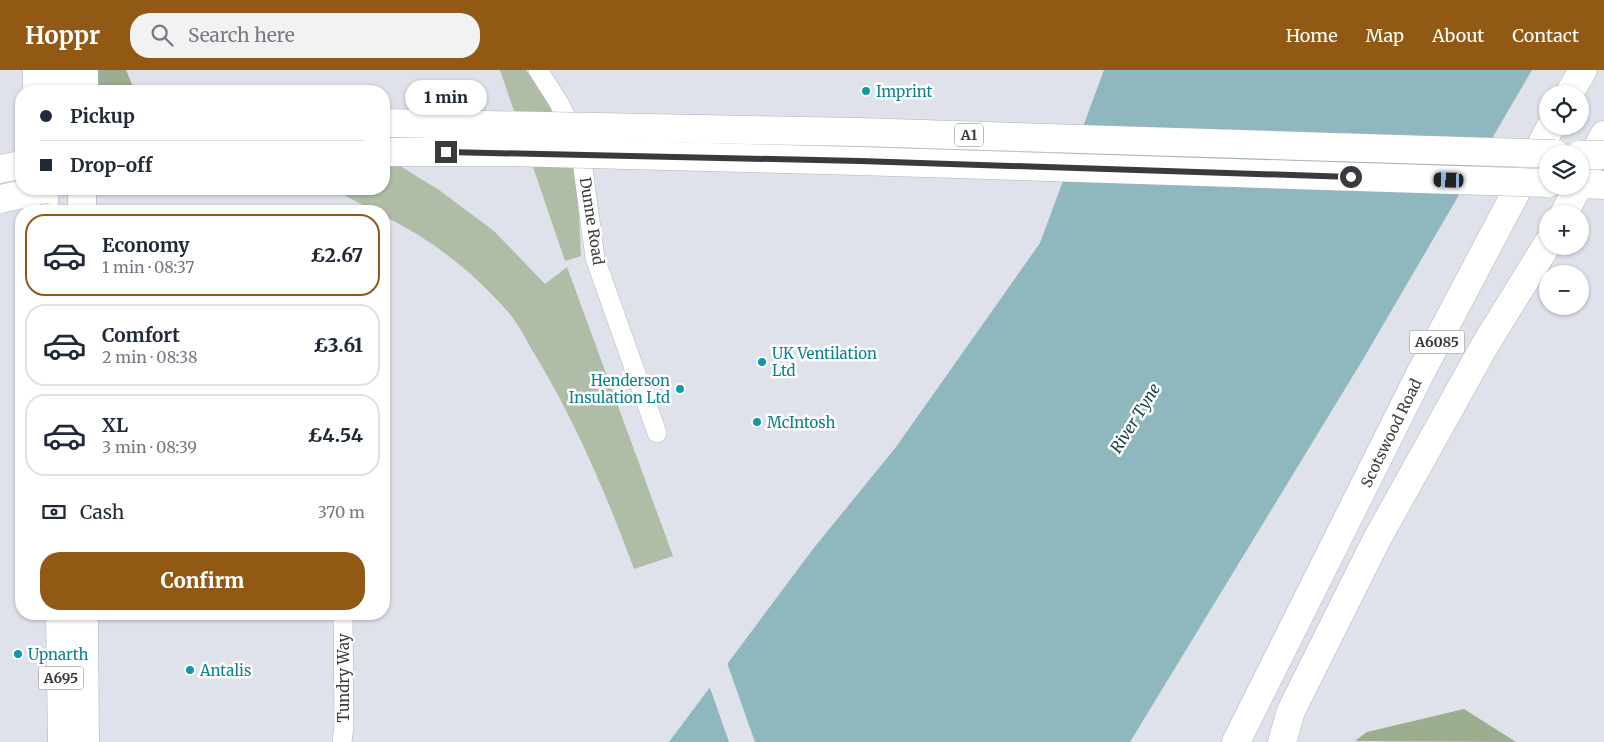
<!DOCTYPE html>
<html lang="en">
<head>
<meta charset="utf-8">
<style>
	body { margin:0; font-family:Merriweather,serif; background:#f2f2f3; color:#1f2937; height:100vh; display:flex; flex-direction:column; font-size:19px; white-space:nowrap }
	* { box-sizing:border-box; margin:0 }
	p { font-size:16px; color:#747a83 }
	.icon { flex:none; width:28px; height:28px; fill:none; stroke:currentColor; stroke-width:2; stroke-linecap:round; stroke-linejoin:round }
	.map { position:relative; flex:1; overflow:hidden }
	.panel { position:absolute; left:15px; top:135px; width:375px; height:415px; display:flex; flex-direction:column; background:#fff; border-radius:20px; box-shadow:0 1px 4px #0004 }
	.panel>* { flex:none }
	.banner { position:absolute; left:15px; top:15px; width:375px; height:110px; border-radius:20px; box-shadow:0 1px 4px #0004; display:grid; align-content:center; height:110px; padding:0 25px; background:#fff }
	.buttons { position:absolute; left:1539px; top:15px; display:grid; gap:10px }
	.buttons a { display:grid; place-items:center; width:50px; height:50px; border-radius:50%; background:#fff; box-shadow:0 1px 4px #0004; font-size:25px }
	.end { position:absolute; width:22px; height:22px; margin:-11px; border:6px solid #393a3e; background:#fff; box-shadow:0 0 0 2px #fff }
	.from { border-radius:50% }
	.bubble { position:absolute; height:35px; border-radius:18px; background:#fff; box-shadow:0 1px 4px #0004; font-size:16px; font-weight:800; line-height:35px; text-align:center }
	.car { position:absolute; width:15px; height:30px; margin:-15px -8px; border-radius:6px; box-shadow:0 0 4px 1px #0007; background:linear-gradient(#222 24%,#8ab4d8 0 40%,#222 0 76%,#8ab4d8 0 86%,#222 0) }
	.banner b { display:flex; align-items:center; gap:18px; height:48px; font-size:19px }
	.banner b+b { border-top:1px solid #e0e1e3 }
	.banner i { width:12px; height:12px; background:#1f2937 }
	ul { padding:9px 0 0; list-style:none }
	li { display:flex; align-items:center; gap:15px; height:82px; margin:0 10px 8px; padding:0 15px; border:2px solid #e0e1e3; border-radius:20px }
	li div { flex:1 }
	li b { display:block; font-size:19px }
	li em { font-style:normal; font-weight:800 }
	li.active { border-color:#925914 }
	li>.icon { width:45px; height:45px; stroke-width:1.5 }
	.pay { display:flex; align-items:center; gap:12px; height:55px; padding:0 25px; font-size:19px }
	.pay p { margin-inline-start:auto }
	.button { display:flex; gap:10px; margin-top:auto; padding:10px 25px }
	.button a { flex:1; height:58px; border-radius:20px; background:#925914; color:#fff; font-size:20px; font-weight:800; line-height:58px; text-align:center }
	header { display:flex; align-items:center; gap:30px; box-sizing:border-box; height:70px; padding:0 25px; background:#925914; color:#fff }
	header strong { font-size:24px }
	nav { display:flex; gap:28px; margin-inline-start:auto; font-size:18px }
	.search { width:350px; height:45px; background:#f2f2f3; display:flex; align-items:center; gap:12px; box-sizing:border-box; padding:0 18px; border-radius:20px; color:#747a83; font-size:19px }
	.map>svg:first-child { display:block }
	.green { fill:#b0bda6 }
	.forest { fill:#9dad90 }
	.water { fill:#8fb8be }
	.pier { fill:#dfe1eb }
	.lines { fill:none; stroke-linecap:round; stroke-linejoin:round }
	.street-casing { stroke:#b0b2bc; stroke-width:20 }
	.primary-casing { stroke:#b0b2bc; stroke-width:29 }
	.highway-casing { stroke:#b0b2bc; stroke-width:29 }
	.street { stroke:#fff; stroke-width:19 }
	.primary { stroke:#fff; stroke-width:28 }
	.highway { stroke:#fff; stroke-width:28 }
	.highway-bridge-casing { stroke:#b0b2bc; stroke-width:29; stroke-linecap:butt }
	.highway-bridge { stroke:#fff; stroke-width:28 }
	.route { stroke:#393a3e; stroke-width:6 }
	.culture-dot { fill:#0f9aa8; stroke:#fff; stroke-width:2 }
	.labels { text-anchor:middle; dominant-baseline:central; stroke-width:5; stroke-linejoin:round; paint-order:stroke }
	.shield { fill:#fff; stroke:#747578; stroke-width:1 }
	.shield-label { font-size:14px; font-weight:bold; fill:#393a3e }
	.culture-label { font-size:15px; fill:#0d838f; stroke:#fff; text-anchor:start }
	.street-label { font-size:15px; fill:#393a3e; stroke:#fff }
	.water-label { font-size:16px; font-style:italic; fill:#163d42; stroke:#fff }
</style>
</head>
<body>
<header>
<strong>Hoppr</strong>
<div class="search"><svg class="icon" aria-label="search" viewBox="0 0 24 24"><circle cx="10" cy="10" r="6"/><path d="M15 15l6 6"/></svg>Search here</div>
<nav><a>Home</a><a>Map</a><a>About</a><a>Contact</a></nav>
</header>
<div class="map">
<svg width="1604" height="672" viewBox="0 0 1604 672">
	<rect width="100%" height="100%" fill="#dfe1eb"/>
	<!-- green -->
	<g class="green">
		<path d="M500 0H526L548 31 577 105 581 186 565 191Z"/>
		<path d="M400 96 439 120 494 161 545 214 567 197 673 486 634 499C607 426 577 355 537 288 528 274 520 256 509 243 472 201 434 171 384 146V141H374L333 119H384V97Z"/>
	</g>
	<!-- forest -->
	<g class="forest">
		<path d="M98 0H126L135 21H98Z"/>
		<path d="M1464 639 1516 672 1355 671 1367 662Z"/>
	</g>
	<!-- water -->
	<path class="water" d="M1104 0H1532L1362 291 1130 672H669L813 479 896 377 1040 173Z"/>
	<!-- pier -->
	<path class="pier" d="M726 590 755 672H729L709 615Z"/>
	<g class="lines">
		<!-- street casing -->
		<g class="street-casing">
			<g id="street">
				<path d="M538 0 559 33 580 76 595 188 657 363"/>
				<path d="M342 672 344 656 343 544"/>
			</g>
		</g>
		<!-- primary casing -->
		<g class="primary-casing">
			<g id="primary">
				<path d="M37 0V21"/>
				<path d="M58 21 59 0"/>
				<path d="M84 21V0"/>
				<path d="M1569 24 1583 0"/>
				<path d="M1580 112 1604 65"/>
				<path d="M43 119 45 141"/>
				<path d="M82 141V119"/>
				<path d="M1564 144 1578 116"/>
				<path d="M60 544 62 672"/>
				<path d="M84 544 85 672"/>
				<path d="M1236 672 1420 304 1551 56"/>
				<path d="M1282 672 1291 641 1377 469 1485 275 1548 173"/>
			</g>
		</g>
		<!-- highway casing -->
		<g class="highway-casing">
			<g id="highway">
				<path d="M0 99 21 95"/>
				<path d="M1580 114 1604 115"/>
			</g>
		</g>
		<!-- street -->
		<use href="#street" class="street"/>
		<!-- primary -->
		<use href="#primary" class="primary"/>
		<!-- highway -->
		<use href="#highway" class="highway"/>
		<!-- highway-bridge casing -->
		<g class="highway-bridge-casing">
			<g id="highway-bridge">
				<path d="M384 53 860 62 1555 84"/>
				<path d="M384 82H504L859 91 1548 113"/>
				<path d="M1580 85H1604"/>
				<path d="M0 129 46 119"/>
			</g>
		</g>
		<!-- highway-bridge -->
		<use href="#highway-bridge" class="highway-bridge"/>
	</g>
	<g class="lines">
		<!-- route -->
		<path class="route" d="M446 82 860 91 1351 107"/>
	</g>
	<!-- markers -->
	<g class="culture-dot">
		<circle cx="866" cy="21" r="5"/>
		<circle cx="762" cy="292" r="5"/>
		<circle cx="680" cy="319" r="5"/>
		<circle cx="757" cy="352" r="5"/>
		<circle cx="18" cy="584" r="5"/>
		<circle cx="190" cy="600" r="5"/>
	</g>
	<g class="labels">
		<!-- shield labels -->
		<g class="shield">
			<rect x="955" y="53.5" width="28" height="23" rx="4"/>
			<rect x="1409.5" y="260.5" width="55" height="23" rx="4"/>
			<rect x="38.5" y="596.5" width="45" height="23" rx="4"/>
		</g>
		<g class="shield-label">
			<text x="969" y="65">A1</text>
			<text x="1437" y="272">A6085</text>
			<text x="61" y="608">A695</text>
		</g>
		<!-- culture labels -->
		<g class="culture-label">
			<text x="876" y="21">Imprint</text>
			<text x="772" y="283">UK Ventilation<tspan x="772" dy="17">Ltd</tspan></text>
			<text x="670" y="310" text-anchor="end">Henderson<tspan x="670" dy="17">Insulation Ltd</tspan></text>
			<text x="767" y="352">McIntosh</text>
			<text x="28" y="584">Upnarth</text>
			<text x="200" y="600">Antalis</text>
		</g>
		<!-- street labels -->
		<g class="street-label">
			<text transform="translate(592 151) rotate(81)">Dunne Road</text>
			<text transform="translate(1391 363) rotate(-64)">Scotswood Road</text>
			<text transform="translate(343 608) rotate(-90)">Tundry Way</text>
		</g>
		<!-- water labels -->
		<g class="water-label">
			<text transform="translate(1135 348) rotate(-58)">River Tyne</text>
		</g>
	</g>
</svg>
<div class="buttons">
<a><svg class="icon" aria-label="locate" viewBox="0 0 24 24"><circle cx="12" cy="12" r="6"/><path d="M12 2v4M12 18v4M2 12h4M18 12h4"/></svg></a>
<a><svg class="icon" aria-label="layers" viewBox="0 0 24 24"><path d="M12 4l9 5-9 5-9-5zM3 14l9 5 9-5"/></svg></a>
<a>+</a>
<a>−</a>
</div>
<i class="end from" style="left:1351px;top:107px"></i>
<i class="end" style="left:446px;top:82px"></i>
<div class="bubble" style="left:405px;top:10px;width:82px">1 min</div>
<i class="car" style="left:1449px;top:110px;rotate:272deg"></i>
<div class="banner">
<b><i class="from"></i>Pickup</b>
<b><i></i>Drop-off</b>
</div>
<section class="panel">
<ul>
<li class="active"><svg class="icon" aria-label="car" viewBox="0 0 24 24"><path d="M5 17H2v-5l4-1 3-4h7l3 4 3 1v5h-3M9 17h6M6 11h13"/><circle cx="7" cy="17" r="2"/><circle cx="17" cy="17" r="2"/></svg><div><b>Economy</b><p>1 min · 08:37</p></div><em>£2.67</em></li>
<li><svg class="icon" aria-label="car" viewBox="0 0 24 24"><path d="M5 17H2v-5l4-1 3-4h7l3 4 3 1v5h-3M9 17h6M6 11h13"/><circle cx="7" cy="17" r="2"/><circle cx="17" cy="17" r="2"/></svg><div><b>Comfort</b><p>2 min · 08:38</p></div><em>£3.61</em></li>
<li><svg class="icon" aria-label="car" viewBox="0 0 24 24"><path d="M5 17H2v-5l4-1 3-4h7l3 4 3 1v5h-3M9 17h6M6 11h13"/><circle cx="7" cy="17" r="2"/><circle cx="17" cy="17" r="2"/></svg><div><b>XL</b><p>3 min · 08:39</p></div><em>£4.54</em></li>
</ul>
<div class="pay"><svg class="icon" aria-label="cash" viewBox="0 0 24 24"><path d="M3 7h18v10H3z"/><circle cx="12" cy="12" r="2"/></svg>Cash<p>370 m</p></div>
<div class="button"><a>Confirm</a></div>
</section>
</div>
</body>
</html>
